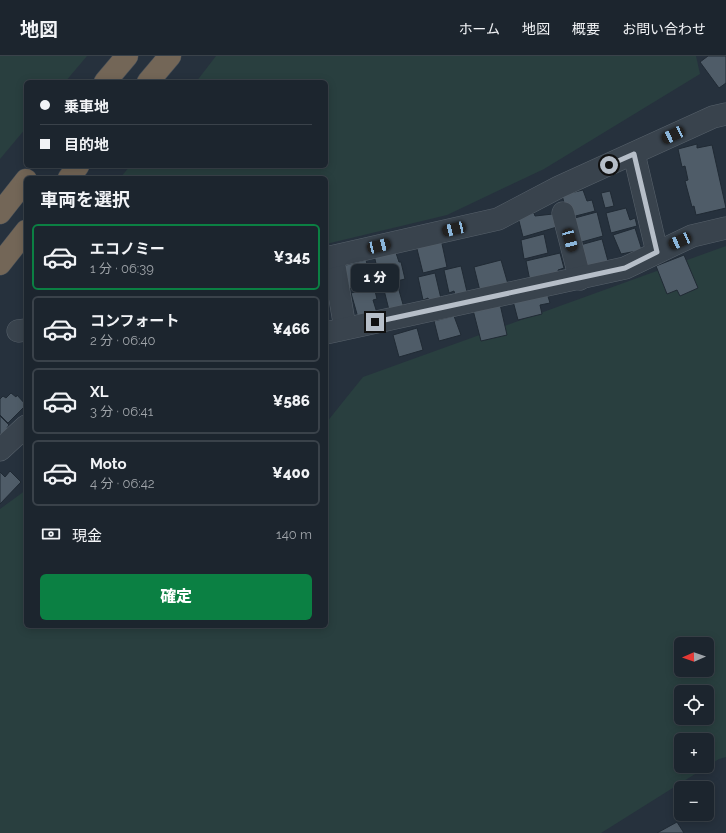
<!DOCTYPE html>
<html lang="ja">
<head>
<meta charset="utf-8">
<style>
	body { margin:0; font-family:Raleway,"Noto Sans JP",sans-serif; background:#252d36; color:#f1f3f6; height:100vh; display:flex; flex-direction:column; font-size:15px; white-space:nowrap }
	* { box-sizing:border-box; margin:0 }
	p { font-size:13px; color:#a0a5aa }
	.icon { flex:none; width:22px; height:22px; fill:none; stroke:currentColor; stroke-width:2; stroke-linecap:round; stroke-linejoin:round }
	.map { position:relative; flex:1; overflow:hidden }
	.details { position:absolute; left:24px; top:120px; width:304px; height:452px; display:flex; flex-direction:column; background:#1c252e; border-radius:6px; box-shadow:0 2px 10px #0003,0 0 0 1px #3a424a }
	.details>* { flex:none }
	.top-card { position:absolute; left:24px; top:24px; width:304px; height:88px; border-radius:6px; box-shadow:0 2px 10px #0003,0 0 0 1px #3a424a; display:grid; align-content:center; height:88px; padding:0 16px; background:#1c252e }
	.needle { width:26px; rotate:268deg }
	.fabs { position:absolute; left:674px; top:581px; display:grid; gap:8px }
	.fabs a { display:grid; place-items:center; width:40px; height:40px; border-radius:6px; background:#1c252e; box-shadow:0 2px 10px #0003,0 0 0 1px #3a424a; font-size:20px }
	.end { position:absolute; width:18px; height:18px; margin:-9px; border:5px solid #b6bec8; background:#111; box-shadow:0 0 0 2px #111 }
	.from { border-radius:50% }
	.bubble { position:absolute; height:28px; border-radius:6px; background:#1c252e; box-shadow:0 2px 10px #0003,0 0 0 1px #3a424a; font-size:13px; font-weight:800; line-height:28px; text-align:center }
	.car { position:absolute; width:12px; height:24px; margin:-12px -6px; border-radius:5px; box-shadow:0 0 3px 1px #0007; background:linear-gradient(#222 24%,#8ab4d8 0 40%,#222 0 76%,#8ab4d8 0 86%,#222 0) }
	.top-card b { display:flex; align-items:center; gap:14px; height:38px; font-size:15px }
	.top-card b+b { border-top:1px solid #3a424a }
	.top-card i { width:10px; height:10px; background:#f1f3f6 }
	ul { padding:0; list-style:none }
	li { display:flex; align-items:center; gap:12px; height:66px; margin:0 8px 6px; padding:0 8px; border:2px solid #3a424a; border-radius:6px }
	li div { flex:1 }
	li b { display:block; font-size:15px }
	li em { font-style:normal; font-weight:800 }
	li.on { border-color:#0b8043 }
	li>.icon { width:36px; height:36px; stroke-width:1.5 }
	h2 { padding:0 16px; font-size:18px; line-height:48px }
	.pay { display:flex; align-items:center; gap:10px; height:44px; padding:0 16px; font-size:15px }
	.pay p { margin-inline-start:auto }
	.cta { display:flex; gap:8px; margin-top:auto; padding:8px 16px }
	.cta a { flex:1; height:46px; border-radius:6px; background:#0b8043; color:#fff; font-size:16px; font-weight:800; line-height:46px; text-align:center }
	header { display:flex; align-items:center; gap:24px; box-sizing:border-box; height:56px; padding:0 20px; background:#1c252e; border-bottom:1px solid #3a424a }
	header strong { font-size:19px }
	nav { display:flex; gap:22px; margin-inline-start:auto; font-size:14px }
	.map>svg:first-child { display:block }
	.green { fill:#293f3f; fill-rule:evenodd }
	.building { fill:#4f5c68; stroke:#202a34 }
	.lines { fill:none; stroke-linecap:round; stroke-linejoin:round }
	.minor-casing { stroke:#57616b; stroke-width:23 }
	.highway-casing { stroke:#444e58; stroke-width:23 }
	.minor { stroke:#39434d; stroke-width:22 }
	.highway { stroke:#736657; stroke-width:22 }
	.route { stroke:#b6bec8; stroke-width:5 }
</style>
</head>
<body>
<header>
<strong>地図</strong>
<nav><a>ホーム</a><a>地図</a><a>概要</a><a>お問い合わせ</a></nav>
</header>
<div class="map">
<svg width="726" height="777" viewBox="0 0 726 777">
	<rect width="100%" height="100%" fill="#26313d"/>
	<!-- green -->
	<g class="green">
		<path d="M0 0H87L65 26H26V72L0 103Z"/>
		<path d="M216 0H696L700 18 544 113 447 159 326 188V122H120L130 110H326V26H196Z"/>
		<path d="M726 190V701L719 703 601 777H0V453L26 434V570H326V367L363 321ZM681 588H707V614H681ZM681 636H707V662H681ZM681 684H707V710H681Z"/>
	</g>
	<!-- building -->
	<g class="building">
		<path d="M708 0H726V27L719 32 700 6Z"/>
		<path d="M697 88V92L712 89 726 152 696 159 694 150 692 151 685 125 688 124 685 110 682 111 678 93Z"/>
		<path d="M583 134 587 145 592 144 595 155 568 162 562 139Z"/>
		<path d="M610 135 614 150 605 152 601 137Z"/>
		<path d="M626 152 630 164 635 162 637 170 611 177 606 157Z"/>
		<path d="M597 156 603 180 578 187 571 163Z"/>
		<path d="M534 157 535 160 553 158 557 171 523 181 518 161Z"/>
		<path d="M635 172 642 194 621 198 613 179Z"/>
		<path d="M544 178 548 197 524 203 521 184Z"/>
		<path d="M441 183 447 211 423 217 416 189Z"/>
		<path d="M602 183 608 205 585 213 580 189Z"/>
		<path d="M396 197 399 206H401L405 223 381 229 374 199Z"/>
		<path d="M560 197 564 212 558 214 559 218 530 225 526 205Z"/>
		<path d="M684 199 698 232 680 240 677 234 667 238 656 210Z"/>
		<path d="M366 204 372 227 348 233 342 210Z"/>
		<path d="M501 204 508 228 480 235 474 211Z"/>
		<path d="M461 210 468 240 456 243 454 235 449 237 444 214Z"/>
		<path d="M435 217 442 247 430 249 428 242 423 244 418 221Z"/>
		<path d="M397 227 404 252 390 258 383 230Z"/>
		<path d="M374 231 377 243 373 244 378 260 359 265 351 237Z"/>
		<path d="M547 237 550 247 540 249 542 258 518 264 513 245Z"/>
		<path d="M500 248 507 279 481 285 473 254Z"/>
		<path d="M454 260 461 279 439 285 434 265Z"/>
		<path d="M417 272 423 294 399 301 393 279Z"/>
		<path d="M11 337 16 341 17 339 26 349 8 367 0 359V343L3 340 6 342Z"/>
		<path d="M0 360 9 369 7 372 9 373 0 382Z"/>
		<path d="M10 415 21 426 0 448V416L5 421Z"/>
		<path d="M677 766 684 777H657Z"/>
	</g>
	<g class="lines">
		<!-- minor casing -->
		<g class="minor-casing">
			<g id="minor">
				<path d="M634 98 657 196"/>
				<path d="M563 157 580 223"/>
				<path d="M333 201 345 272"/>
				<path d="M326 202 498 163 559 131 713 61 726 58"/>
				<path d="M18 275 26 274"/>
				<path d="M326 277 625 212 692 180 726 172"/>
				<path d="M0 394 26 370"/>
			</g>
		</g>
		<!-- highway casing -->
		<g class="highway-casing">
			<g id="highway">
				<path d="M105 26 127 0"/>
				<path d="M148 26 170 0"/>
				<path d="M69 122 78 110"/>
				<path d="M0 157 26 124"/>
				<path d="M0 208 26 175"/>
			</g>
		</g>
		<!-- minor -->
		<use href="#minor" class="minor"/>
		<!-- highway -->
		<use href="#highway" class="highway"/>
	</g>
	<g class="lines">
		<!-- route -->
		<path class="route" d="M375 266 625 212 657 196 634 98 609 109"/>
	</g>
</svg>
<div class="fabs">
<a><svg class="needle" viewBox="-14 -14 28 28"><path d="M0-13l5 13h-10z" fill="#e53935"/><path d="M0 13l5-13h-10z" fill="#a0a5aa"/></svg></a>
<a><svg class="icon" aria-label="locate" viewBox="0 0 24 24"><circle cx="12" cy="12" r="6"/><path d="M12 2v4M12 18v4M2 12h4M18 12h4"/></svg></a>
<a>+</a>
<a>−</a>
</div>
<i class="end from" style="left:609px;top:109px"></i>
<i class="end" style="left:375px;top:266px"></i>
<div class="bubble" style="left:351px;top:208px;width:48px">1 分</div>
<i class="car" style="left:673px;top:79px;rotate:245deg"></i>
<i class="car" style="left:454px;top:173px;rotate:257deg"></i>
<i class="car" style="left:570px;top:184px;rotate:165deg"></i>
<i class="car" style="left:680px;top:185px;rotate:246deg"></i>
<i class="car" style="left:379px;top:190px;rotate:77deg"></i>
<div class="top-card">
<b><i class="from"></i>乗車地</b>
<b><i></i>目的地</b>
</div>
<section class="details">
<h2>車両を選択</h2>
<ul>
<li class="on"><svg class="icon" aria-label="car" viewBox="0 0 24 24"><path d="M5 17H2v-5l4-1 3-4h7l3 4 3 1v5h-3M9 17h6M6 11h13"/><circle cx="7" cy="17" r="2"/><circle cx="17" cy="17" r="2"/></svg><div><b>エコノミー</b><p>1 分 · 06:39</p></div><em>¥345</em></li>
<li><svg class="icon" aria-label="car" viewBox="0 0 24 24"><path d="M5 17H2v-5l4-1 3-4h7l3 4 3 1v5h-3M9 17h6M6 11h13"/><circle cx="7" cy="17" r="2"/><circle cx="17" cy="17" r="2"/></svg><div><b>コンフォート</b><p>2 分 · 06:40</p></div><em>¥466</em></li>
<li><svg class="icon" aria-label="car" viewBox="0 0 24 24"><path d="M5 17H2v-5l4-1 3-4h7l3 4 3 1v5h-3M9 17h6M6 11h13"/><circle cx="7" cy="17" r="2"/><circle cx="17" cy="17" r="2"/></svg><div><b>XL</b><p>3 分 · 06:41</p></div><em>¥586</em></li>
<li><svg class="icon" aria-label="car" viewBox="0 0 24 24"><path d="M5 17H2v-5l4-1 3-4h7l3 4 3 1v5h-3M9 17h6M6 11h13"/><circle cx="7" cy="17" r="2"/><circle cx="17" cy="17" r="2"/></svg><div><b>Moto</b><p>4 分 · 06:42</p></div><em>¥400</em></li>
</ul>
<div class="pay"><svg class="icon" aria-label="cash" viewBox="0 0 24 24"><path d="M3 7h18v10H3z"/><circle cx="12" cy="12" r="2"/></svg>現金<p>140 m</p></div>
<div class="cta"><a>確定</a></div>
</section>
</div>
</body>
</html>
